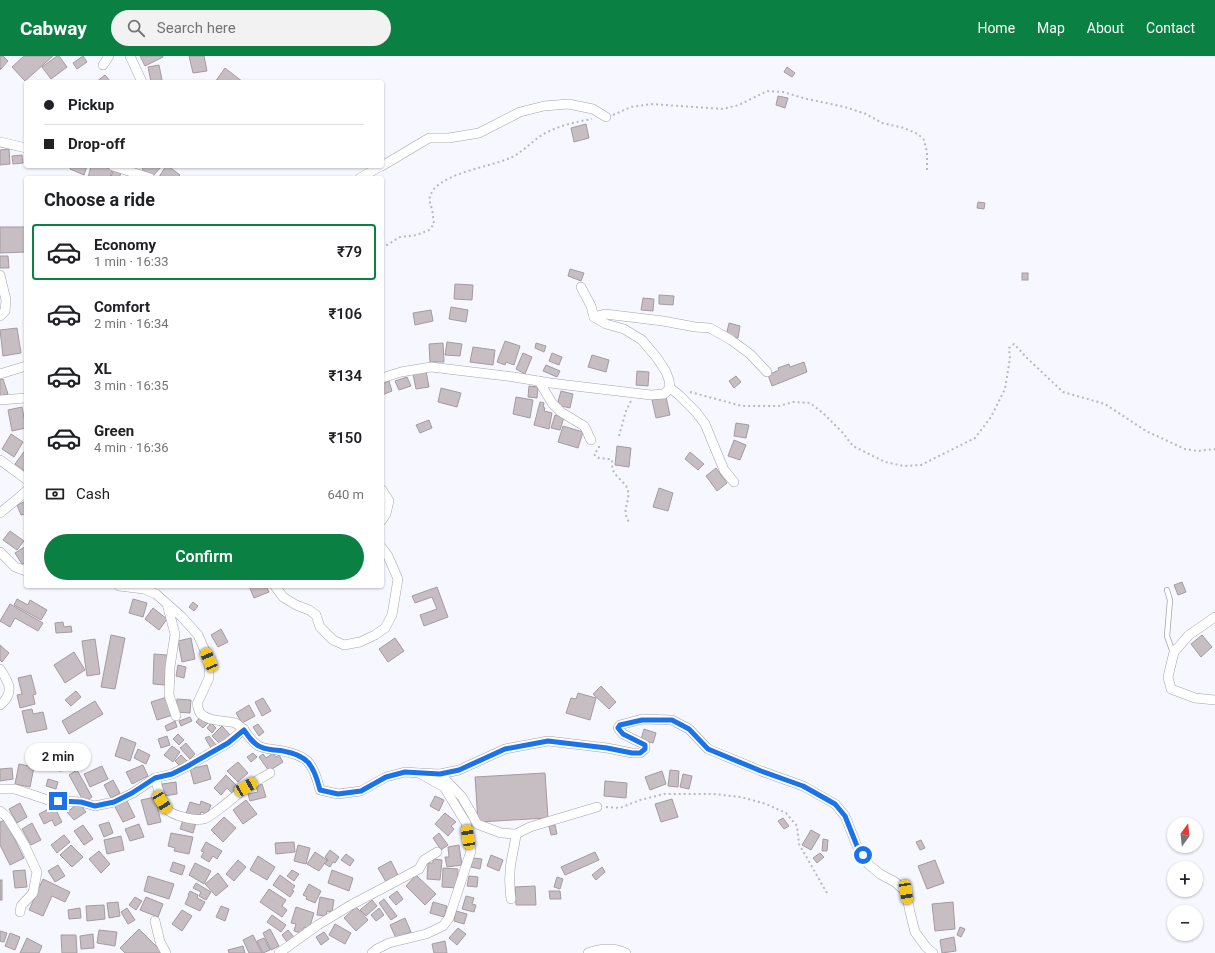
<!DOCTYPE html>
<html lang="en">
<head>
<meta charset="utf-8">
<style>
	body { margin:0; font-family:Roboto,sans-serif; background:#f2f2f2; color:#202124; height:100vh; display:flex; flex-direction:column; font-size:15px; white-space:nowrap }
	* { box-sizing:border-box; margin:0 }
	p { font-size:13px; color:#757577 }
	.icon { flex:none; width:22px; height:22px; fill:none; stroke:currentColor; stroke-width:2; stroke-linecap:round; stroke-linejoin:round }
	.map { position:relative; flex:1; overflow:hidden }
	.details { position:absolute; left:24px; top:120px; width:360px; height:412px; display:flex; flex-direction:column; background:#fff; border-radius:4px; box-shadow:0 1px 3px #0004 }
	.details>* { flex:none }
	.top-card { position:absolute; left:24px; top:24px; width:360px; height:88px; border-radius:4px; box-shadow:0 1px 3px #0004; display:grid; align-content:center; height:88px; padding:0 20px; background:#fff }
	.needle { width:26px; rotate:15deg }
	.controls { position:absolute; left:1167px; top:761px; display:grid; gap:8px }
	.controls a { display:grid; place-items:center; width:36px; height:36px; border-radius:50%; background:#fff; box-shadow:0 1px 3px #0004; font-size:20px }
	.end { position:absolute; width:18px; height:18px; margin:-9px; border:5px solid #1a73e8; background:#fff; box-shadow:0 0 0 2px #fff }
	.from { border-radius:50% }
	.bubble { position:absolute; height:28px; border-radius:14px; background:#fff; box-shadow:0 1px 3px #0004; font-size:13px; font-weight:600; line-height:28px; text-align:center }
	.car { position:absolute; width:12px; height:24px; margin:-12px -6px; border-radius:5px; box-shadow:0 0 3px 1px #0007; background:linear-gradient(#f5c518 24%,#345 0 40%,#f5c518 0 76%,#345 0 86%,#f5c518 0) }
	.top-card b { display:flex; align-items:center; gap:14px; height:38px; font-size:15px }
	.top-card b+b { border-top:1px solid #e0e0e0 }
	.top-card i { width:10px; height:10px; background:#202124 }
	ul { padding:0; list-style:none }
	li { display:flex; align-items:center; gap:12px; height:56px; margin:0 8px 6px; padding:0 12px; border:2px solid transparent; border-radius:4px }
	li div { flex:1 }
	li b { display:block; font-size:15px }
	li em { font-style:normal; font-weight:600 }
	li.active { border-color:#0b8043 }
	li>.icon { width:36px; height:36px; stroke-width:1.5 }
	h2 { padding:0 20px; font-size:18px; line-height:48px }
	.pay { display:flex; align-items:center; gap:10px; height:44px; padding:0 20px; font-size:15px }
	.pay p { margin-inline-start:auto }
	.primary-button { display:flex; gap:8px; margin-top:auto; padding:8px 20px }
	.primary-button a { flex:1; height:46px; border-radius:24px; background:#0b8043; color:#fff; font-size:16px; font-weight:600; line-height:46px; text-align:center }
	header { display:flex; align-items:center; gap:24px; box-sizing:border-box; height:56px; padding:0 20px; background:#0b8043; color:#fff }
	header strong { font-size:19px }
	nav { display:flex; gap:22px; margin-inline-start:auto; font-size:14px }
	.search { width:280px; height:36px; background:#f2f2f2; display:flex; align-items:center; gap:10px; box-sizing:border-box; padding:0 14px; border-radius:22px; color:#757577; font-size:15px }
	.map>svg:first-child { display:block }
	.building { fill:#c7bec3; stroke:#a49ba0 }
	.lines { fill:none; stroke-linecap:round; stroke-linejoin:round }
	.service-casing { stroke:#a3a3ac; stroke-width:6 }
	.minor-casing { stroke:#a3a3ac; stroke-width:10 }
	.path { stroke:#b8b8bf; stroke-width:2; stroke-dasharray:2 3; stroke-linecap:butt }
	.service { stroke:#fff; stroke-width:4.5 }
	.minor { stroke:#fff; stroke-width:9 }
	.route { stroke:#1a73e8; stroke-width:5 }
</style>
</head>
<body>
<header>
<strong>Cabway</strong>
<div class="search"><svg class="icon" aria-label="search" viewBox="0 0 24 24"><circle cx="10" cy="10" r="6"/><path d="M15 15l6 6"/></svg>Search here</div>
<nav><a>Home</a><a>Map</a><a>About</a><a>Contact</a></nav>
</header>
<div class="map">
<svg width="1215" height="897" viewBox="0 0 1215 897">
	<rect width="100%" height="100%" fill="#f7f7ff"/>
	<!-- building -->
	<g class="building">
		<path d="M0 0H3L8 5 0 14Z"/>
		<path d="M24 0H53L25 25 12 11Z"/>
		<path d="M57 0H59L67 11 51 23 42 11Z"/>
		<path d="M83 0 87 6 77 13 73 7Z"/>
		<path d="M140 0H163V1L145 10Z"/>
		<path d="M189 0H204L207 15 193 17Z"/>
		<path d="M159 9 162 24 151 26 148 11Z"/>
		<path d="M787 11 795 17 792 21 784 16Z"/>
		<path d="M225 12 243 26H215Z"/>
		<path d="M105 19 110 25 108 26H96Z"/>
		<path d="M778 40 788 42 785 52 776 49Z"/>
		<path d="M586 68 589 82 574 86 571 72Z"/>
		<path d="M9 93 10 108 0 109V94Z"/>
		<path d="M22 99 23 107 13 108 12 100Z"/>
		<path d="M71 110H87L84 119 70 113Z"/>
		<path d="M91 110H100L112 113 110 122H88Z"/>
		<path d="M144 110H162L152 121 142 113Z"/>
		<path d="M166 110H168L180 119 177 122H160L159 121Z"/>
		<path d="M113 115 121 117 119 122 111 121Z"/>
		<path d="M978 146 985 147 984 153 977 152Z"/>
		<path d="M0 171H26V196L0 197Z"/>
		<path d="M0 200H8L9 212H0Z"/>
		<path d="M570 213 584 217 581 225 568 220Z"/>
		<rect x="1022" y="217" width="6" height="7"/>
		<path d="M455 228 473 229 472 244 454 243Z"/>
		<path d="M659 239 674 240 673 249 659 248Z"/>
		<path d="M643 242 654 243 653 255 641 254Z"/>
		<path d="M451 251 468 254 466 266 449 263Z"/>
		<path d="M431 254 433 265 415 269 413 257Z"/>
		<path d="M729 267 740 270 738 282 726 280Z"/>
		<path d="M17 272 21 297 3 300 0 274Z"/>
		<path d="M505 285 520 290 514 309 506 306 505 309 497 306Z"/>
		<path d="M447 286 462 288 460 300 445 299Z"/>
		<path d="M443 287 444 306H430L429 288Z"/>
		<path d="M536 287 546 290 544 296 535 292Z"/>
		<path d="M473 291 495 294 493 309 470 306Z"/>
		<path d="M523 297 532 301 525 318 516 313Z"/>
		<path d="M552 297 562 301 559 309 549 305Z"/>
		<path d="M592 299 609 304 606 316 588 311Z"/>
		<path d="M804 306 807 316 772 330 768 319 779 314 778 312 789 308 790 311Z"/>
		<path d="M546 309 560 315 557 321 543 315Z"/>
		<path d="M426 315 429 331 416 333 413 318Z"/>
		<path d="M637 315 649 316 648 330 636 329Z"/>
		<path d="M736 320 741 326 734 332 729 325Z"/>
		<path d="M407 321 411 330 399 334 395 325Z"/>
		<path d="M0 323H3L8 338 0 340Z"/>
		<path d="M389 325 392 335 382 339V328Z"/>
		<path d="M529 330 538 331 537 342 528 341Z"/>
		<path d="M441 332 461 337 457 351 438 346Z"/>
		<path d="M561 335 573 338 570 352 557 349Z"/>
		<path d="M516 341 533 344 530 362 513 358Z"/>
		<path d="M666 341 670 359 656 362 652 344Z"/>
		<path d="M540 346 544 347 543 351 545 352 544 355 552 357 549 373 534 369Z"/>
		<path d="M22 351 26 372 12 375 8 354Z"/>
		<path d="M555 359 564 361 560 374 551 372Z"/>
		<path d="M429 364 432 372 420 377 416 369Z"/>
		<path d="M736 367 749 369 746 382 734 380Z"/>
		<path d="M563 370 583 376 578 392 558 386Z"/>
		<path d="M11 378 23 386 14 401 2 393Z"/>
		<path d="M734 384 746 389 740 404 728 400Z"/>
		<path d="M617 390 631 392 629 411 615 409Z"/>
		<path d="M26 393V416L15 408Z"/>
		<path d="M690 396 704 408 698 414 685 403Z"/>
		<path d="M716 412 727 427 717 435 706 420Z"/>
		<path d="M659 432 673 437 668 455 653 451Z"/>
		<path d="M24 446 26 451V458L21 459 17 449Z"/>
		<path d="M10 475 24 485 17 494 3 484Z"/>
		<path d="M26 490V506L22 508 15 497Z"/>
		<path d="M1182 526 1186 536 1178 539 1174 529Z"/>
		<path d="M249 530H266L269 536 254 542Z"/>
		<path d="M437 531 448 561 424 570 420 559 437 553 432 541 415 547 412 540Z"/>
		<path d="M17 543 28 549 30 544 47 554 41 564 14 549Z"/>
		<path d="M133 543 147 547 143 561 129 557Z"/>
		<path d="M193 546 198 550 194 555 189 551Z"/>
		<path d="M10 548 43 567 38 575 15 562 10 571 0 565Z"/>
		<path d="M153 552 167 563 159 574 145 563Z"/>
		<path d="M63 566 64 571 71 570 72 576 56 577 55 567Z"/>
		<path d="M221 573 228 586 218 591 211 579Z"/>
		<path d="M111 579 125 582 115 633 101 631Z"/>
		<path d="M1202 579 1212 591 1201 601 1191 588Z"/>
		<path d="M191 582 195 603 182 606 178 585Z"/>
		<path d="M395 582 404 595 388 606 379 593Z"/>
		<path d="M95 583 100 618 87 620 82 585Z"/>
		<path d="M0 589 9 597 2 606 0 604Z"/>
		<path d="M74 596 85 614 65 627 54 609Z"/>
		<path d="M154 598 167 599 165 629 153 628Z"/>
		<path d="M178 609 186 611 184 622 176 620Z"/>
		<path d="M31 619 36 638 33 639 35 648 20 652 17 639 22 638 18 622Z"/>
		<path d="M601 630 616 646 609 653 593 638Z"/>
		<path d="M76 635 81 641 71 650 65 644Z"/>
		<path d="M578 637 596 642 590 664 566 657 571 642 576 643Z"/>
		<path d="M167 641 173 659 157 664 151 646Z"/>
		<path d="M263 642 271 655 262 660 255 646Z"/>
		<path d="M177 643 191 644 190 657 176 656Z"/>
		<path d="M95 645 103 658 69 678 62 665Z"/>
		<path d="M249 649 255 660 242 667 236 657Z"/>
		<path d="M32 653 33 658 43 656 47 673 27 677 22 655Z"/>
		<path d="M190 661 192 665 181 670 179 665Z"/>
		<path d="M200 661 208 667 203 672 196 666Z"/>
		<path d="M175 665 177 671 167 675 165 670Z"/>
		<path d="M211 667 216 672 212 677 207 672Z"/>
		<path d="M258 668 264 676 259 680 253 671Z"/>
		<path d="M222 670 231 680 221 689 212 680Z"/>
		<path d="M644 673 656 677 653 687 641 684Z"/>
		<path d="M178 678 184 684 179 689 173 683Z"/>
		<path d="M167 680 170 689 161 692 158 683Z"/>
		<path d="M209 680 216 689 211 692 205 682Z"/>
		<path d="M121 681 136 687 130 705 115 700Z"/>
		<path d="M186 687 195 698 190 703 180 692Z"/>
		<path d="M172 690 180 696 173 706 164 699Z"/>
		<path d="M138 693 150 699 146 708 134 702Z"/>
		<path d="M253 697 257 701 251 706 247 701Z"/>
		<path d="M273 697 276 701 279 699 283 706 269 715 259 701 263 698 266 702Z"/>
		<path d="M181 699 187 705 181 711 175 705Z"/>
		<path d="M66 701 68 714 59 715 58 702Z"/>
		<path d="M238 706 248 717 238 726 227 715Z"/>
		<path d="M19 708 34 711 30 731 15 728Z"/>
		<path d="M143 709 148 720 132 728 126 716Z"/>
		<path d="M207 709 211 723 194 728 190 713Z"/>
		<path d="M102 710 108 723 90 731 84 718Z"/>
		<path d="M12 712 13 723 0 725V713Z"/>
		<path d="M77 714 92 741 84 746 69 719Z"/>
		<path d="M670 714 679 715 678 731 668 730Z"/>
		<path d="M662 715 666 728 650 734 645 721Z"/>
		<path d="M545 717 548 762 478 766 475 721Z"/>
		<path d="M683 718 692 720 689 733 680 731Z"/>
		<path d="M226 719 238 731 232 737 227 732 221 739 214 732Z"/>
		<path d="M48 723 58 726 56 733 46 730Z"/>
		<path d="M113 724 120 737 111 742 104 729Z"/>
		<path d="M605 725 627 727 626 742 604 740Z"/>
		<path d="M176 726 177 738 164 740 162 728Z"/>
		<path d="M262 728 266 741 250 745 248 738 258 736 256 730Z"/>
		<path d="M435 740 444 744 439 755 430 750Z"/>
		<path d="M155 741 161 766 148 769 141 744Z"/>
		<path d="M126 743 135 761 123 766 114 749Z"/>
		<path d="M672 743 678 761 661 766 655 748Z"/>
		<path d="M246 744 257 758 243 768 233 754Z"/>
		<path d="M201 745 211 749 207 758 201 756 199 762 186 758 190 746 200 749Z"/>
		<path d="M20 747 27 761 17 767 9 753Z"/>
		<path d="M79 747 86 756 74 764 67 756Z"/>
		<path d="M54 750 62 766 55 770 52 764 44 768 39 758Z"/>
		<path d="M445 757 456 766 451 770 454 773 448 780 435 768Z"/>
		<path d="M224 761 236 772 223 786 211 774Z"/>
		<path d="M783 762 789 770 784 773 778 765Z"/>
		<path d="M5 764 24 802 10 809 0 789V766Z"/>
		<path d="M183 764 196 767 193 777 180 773Z"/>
		<path d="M109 766 113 777 104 781 99 769Z"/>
		<path d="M32 767 41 784 31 789 22 773Z"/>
		<path d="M139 768 144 781 130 785 125 773Z"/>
		<path d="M83 769 93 783 84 789 74 775Z"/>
		<path d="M555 769 557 778 551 779 549 770Z"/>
		<path d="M811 774 820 779 811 794 802 789Z"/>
		<path d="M171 777 193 781 189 798 174 795 175 792 168 790Z"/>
		<path d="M439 777 448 789 441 794 433 782Z"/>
		<path d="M64 779 70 786 57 797 51 789Z"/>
		<path d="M121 780 124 794 107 798 104 784Z"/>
		<path d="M823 783 828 784 827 795H822Z"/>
		<path d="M921 784 925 792 920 794 916 786Z"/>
		<path d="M206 786 222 795 217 803 213 800 209 806 201 801 204 796 201 795Z"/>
		<path d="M294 786 295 796 276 798 275 787Z"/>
		<path d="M71 789 83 801 72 811 60 799Z"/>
		<path d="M298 789 310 792 306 808 294 805Z"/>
		<path d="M459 789 462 809 447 811 445 801H449L448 791Z"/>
		<path d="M330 794 339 801 335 807 333 806 330 811 325 808 328 804 325 801Z"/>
		<path d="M99 795 110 808 101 817 89 803Z"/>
		<path d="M315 796 327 804 319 815 307 808Z"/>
		<path d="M595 796 599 804 565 819 561 811Z"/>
		<path d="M820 797 824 801 817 807 813 802Z"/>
		<path d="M346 798 354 804 350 810 341 804Z"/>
		<path d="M491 799 503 804 499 815 487 810Z"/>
		<path d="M258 800 275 811 267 824 250 814Z"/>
		<path d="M473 802 482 803 480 813 471 811Z"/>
		<path d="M433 803 442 804 440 824 427 823 428 807H433Z"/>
		<path d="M238 804 246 811 234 825 226 818Z"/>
		<path d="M935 804 944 827 927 833 918 810Z"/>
		<path d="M391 805 398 819 386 826 378 812Z"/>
		<path d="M173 806 185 810 182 819 170 815Z"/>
		<path d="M195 807 211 815 204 828 189 819Z"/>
		<path d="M58 809 65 820 55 826 48 815Z"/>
		<path d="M602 811 605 816 596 824 592 819Z"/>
		<path d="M443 812 458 813 457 832 442 831Z"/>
		<path d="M25 814 27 831 15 832 13 815Z"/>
		<path d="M292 814 299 818 294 825 287 820Z"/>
		<path d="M332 814 353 822 349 835 328 827Z"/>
		<path d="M218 817 228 830 216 840 205 828Z"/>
		<path d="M280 819 295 830 292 834 294 835 290 841 273 829Z"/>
		<path d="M416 819 436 838 425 849 406 830Z"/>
		<path d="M148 820 174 828 169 843 144 835Z"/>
		<path d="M469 820 478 821 477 831 467 830Z"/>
		<path d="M557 821 563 823 560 833 554 831Z"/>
		<path d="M43 823 70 836 65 846 52 840 43 860 29 854Z"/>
		<rect x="0" y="824" width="2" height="20"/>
		<path d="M196 827 211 836 206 844 199 840 201 836 193 832Z"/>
		<path d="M309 828 321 835 315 847 306 843 307 841 303 839Z"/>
		<path d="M535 830 536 849H516L515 831Z"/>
		<path d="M269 833 286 844 282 850 287 854 282 861 260 846Z"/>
		<path d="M190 835 198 839 197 842 205 846 200 855 185 848 189 839H188Z"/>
		<path d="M397 835 403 843 396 849 389 841Z"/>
		<path d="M549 835H560L561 843H550Z"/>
		<path d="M466 840 474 842 472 848 476 849 474 856 462 853Z"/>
		<path d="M135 841 142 845 136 854 129 849Z"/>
		<path d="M146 841 163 848 158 861 140 854Z"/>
		<path d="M320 841 334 844 332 856 327 855 326 860 317 859Z"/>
		<path d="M384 843 397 860 391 864 379 847Z"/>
		<path d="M372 844 377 850 366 860 360 854Z"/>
		<path d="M118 846 120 860 109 862 107 847Z"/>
		<path d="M433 846 447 850 444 861 430 857Z"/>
		<path d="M953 846 955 873 935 875 932 848Z"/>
		<path d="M104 849 105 863 87 865 86 850Z"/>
		<path d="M221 850 229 853 225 865 216 861Z"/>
		<path d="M296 851 314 857 309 873 304 871 301 877 294 875 296 868 291 867Z"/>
		<path d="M356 851 368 864 356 875 344 862Z"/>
		<path d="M80 852 81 862 69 863 68 854Z"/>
		<path d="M127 852 135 864 128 868 121 856Z"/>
		<path d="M379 852 384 859 376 865 371 859Z"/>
		<path d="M182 854 192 860 182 875 172 868Z"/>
		<path d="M456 855 467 858 464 868 454 865Z"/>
		<path d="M272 859 286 869 281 876 267 866Z"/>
		<path d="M405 862 411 876 396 882 390 869Z"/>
		<path d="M335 868 351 877 345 888 329 879Z"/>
		<path d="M960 871 965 873 961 881 957 879Z"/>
		<path d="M458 872 466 878 457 889 449 882Z"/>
		<path d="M139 873 162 896 161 897H125L120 892Z"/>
		<path d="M270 873 279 890 271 894 263 877Z"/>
		<path d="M99 874 117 876 115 890 97 887Z"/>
		<path d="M288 874 294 881 287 886 282 879Z"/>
		<path d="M0 875 7 877 4 886 0 885Z"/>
		<path d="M324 876 329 883 321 889 316 881Z"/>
		<path d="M10 877 20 881 15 894 5 890Z"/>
		<path d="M93 878 94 892 81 893 80 880Z"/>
		<path d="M61 879H76L77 897H62Z"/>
		<path d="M253 879 262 897H249L243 884Z"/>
		<path d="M954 881 956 895 942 897 940 884Z"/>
		<path d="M27 882 42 890 39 897H20Z"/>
		<path d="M264 882 270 894 263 897 257 885Z"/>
		<path d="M445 885 447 897H434L432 888Z"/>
		<path d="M243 890 245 897H229L228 894Z"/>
	</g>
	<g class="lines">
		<!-- service casing -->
		<g class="service-casing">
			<path id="service" d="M1167 534 1170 544 1167 580 1173 597"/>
		</g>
		<!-- minor casing -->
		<g class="minor-casing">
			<g id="minor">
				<path d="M130 0 142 26"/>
				<path d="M103 9 109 0"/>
				<path d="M0 86 26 92"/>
				<path d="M113 110 150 122"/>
				<path d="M382 110 429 82H449L479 77 520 56 544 50 568 48 593 53 606 61"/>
				<path d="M360 122 381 110"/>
				<path d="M0 219 6 244 5 255 0 260"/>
				<path d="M594 261 605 258 663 265 695 271 710 272 731 284 750 298 767 316"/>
				<path d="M0 318 26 310"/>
				<path d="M382 322 401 316 431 311 514 321 550 327 651 339 664 338 670 332 669 324 666 316 657 302 642 284 624 273 606 268 594 261 591 250 581 231"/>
				<path d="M539 325 552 347 561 356 584 370C588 375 588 380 591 384"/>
				<path d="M670 332 679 339 696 356 705 368 724 414 734 426"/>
				<path d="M0 344 26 342"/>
				<path d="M0 404 26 423"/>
				<path d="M382 434 389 445 386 458 382 464"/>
				<path d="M0 457 22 439 26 435"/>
				<path d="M0 496 15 511 26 515"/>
				<path d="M119 530 144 533 156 538 182 561 198 579 209 604V622L197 648C198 651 199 655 200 657 208 666 225 664 235 667 245 671 249 685 259 690 264 693 272 693 277 694 307 699 313 705 320 734L338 738 361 735 386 721 405 716 419 717 444 731 466 767 471 795 449 862 443 870 426 878 389 887 377 893 372 897"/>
				<path d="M275 530 283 541 296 549 309 554 316 559 320 571 333 584 344 589 360 586 375 579 385 572 392 559 398 523 388 500 382 492"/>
				<path d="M167 548 175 578 170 611 169 639 176 660"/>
				<path d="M1215 561 1189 579 1174 596 1168 621 1171 633 1195 642 1215 644"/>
				<path d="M0 613C9 626 15 637 0 649"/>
				<path d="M419 717 440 718 459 714 505 693 548 685 607 692 632 697H640L645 693V689L623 678 618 672 620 669 642 663 672 664 689 673 708 693 761 715 803 730 835 748 845 760 857 790 868 808 880 818 895 826 906 836 910 856 915 876 926 891 933 897"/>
				<path d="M440 718 462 741 472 758 477 768 501 777 516 778 530 771 597 751"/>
				<path d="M155 722C158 732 160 744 167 753 172 760 196 765 204 763 213 760 235 740 244 733 252 727 262 722 270 717"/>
				<path d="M0 733H15L48 744 81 746 95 750 114 746 133 737 155 722 172 718 186 711 228 687 244 673"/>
				<path d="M0 755 7 761 24 788 37 816 33 837 21 850 20 856"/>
				<path d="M511 843C510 835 509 826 510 817 510 804 515 791 516 778"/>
				<path d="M155 865 160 886 166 897"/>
				<path d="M279 897 318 869 351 849 419 813 424 804 437 796"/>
				<path d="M588 897C601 892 613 891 626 897"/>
			</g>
		</g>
		<!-- path -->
		<g class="path">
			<path d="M613 59 631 51 651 48 723 53 739 49 767 35 783 36 807 43 845 51 866 58 882 67 904 72 918 78 924 84 927 96V117"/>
			<path d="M382 192 400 181 417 179 429 174 434 168C433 163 433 158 432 153 429 145 428 141 434 133 449 116 489 111 510 102 522 97 531 86 542 79 557 70 575 66 592 63"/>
			<path d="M690 336 742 350H779L793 346 810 347 823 357 842 376 853 390 885 406 904 410 921 409 975 382 991 361 1005 333 1010 302 1009 292 1014 288 1028 303 1044 318 1063 336 1105 348 1146 375 1185 393 1198 395 1215 393"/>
			<path d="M619 380 626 355 631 345"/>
			<path d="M599 390V392L594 398C598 405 606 401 612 404 612 407 612 411 613 414 616 422 627 427 628 435 630 447 621 453 629 466"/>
			<path d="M606 751 620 752 640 744 664 738H713L741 741 766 748 786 757 797 770 799 788 828 839"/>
		</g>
		<!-- service -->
		<use href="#service" class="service"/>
		<!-- minor -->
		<use href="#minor" class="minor"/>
	</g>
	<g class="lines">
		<!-- route -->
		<path class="route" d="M58 745 81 746 95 750 114 746 132 737 155 722 172 718 186 711 228 687 244 674C248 680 253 688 261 691 267 694 276 694 283 695 308 699 314 710 320 734L338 738 361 735 386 721 405 716 440 718 459 714 505 693 548 685 607 692 632 697H640L645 693V689L623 678 618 672 620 669 642 664H672L689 673 708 693 761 715 803 730 835 748 845 760 857 790 863 799"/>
	</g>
</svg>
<div class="controls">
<a><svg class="needle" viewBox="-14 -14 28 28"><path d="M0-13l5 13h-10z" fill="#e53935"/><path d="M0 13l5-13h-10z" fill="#757577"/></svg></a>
<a>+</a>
<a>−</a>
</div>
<i class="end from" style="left:863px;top:799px"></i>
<i class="end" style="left:58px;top:745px"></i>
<div class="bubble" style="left:25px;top:687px;width:66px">2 min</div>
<i class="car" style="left:209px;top:604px;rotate:337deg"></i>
<i class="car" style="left:246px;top:731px;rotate:60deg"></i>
<i class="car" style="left:162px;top:746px;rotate:148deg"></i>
<i class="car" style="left:468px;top:781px;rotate:351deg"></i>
<i class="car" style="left:906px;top:836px;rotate:171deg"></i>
<div class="top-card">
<b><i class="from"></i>Pickup</b>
<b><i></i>Drop-off</b>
</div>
<section class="details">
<h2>Choose a ride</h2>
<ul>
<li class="active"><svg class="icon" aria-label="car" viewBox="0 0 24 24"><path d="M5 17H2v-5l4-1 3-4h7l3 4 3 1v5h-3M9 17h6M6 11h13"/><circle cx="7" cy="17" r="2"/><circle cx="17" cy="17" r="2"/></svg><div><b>Economy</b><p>1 min · 16:33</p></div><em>₹79</em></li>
<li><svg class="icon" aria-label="car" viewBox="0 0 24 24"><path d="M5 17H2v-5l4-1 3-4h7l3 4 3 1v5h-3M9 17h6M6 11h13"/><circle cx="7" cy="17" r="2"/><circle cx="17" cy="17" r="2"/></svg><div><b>Comfort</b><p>2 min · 16:34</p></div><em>₹106</em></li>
<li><svg class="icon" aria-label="car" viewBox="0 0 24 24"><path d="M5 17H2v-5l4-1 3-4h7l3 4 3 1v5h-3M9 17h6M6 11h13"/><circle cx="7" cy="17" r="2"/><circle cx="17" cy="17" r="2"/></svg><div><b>XL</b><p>3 min · 16:35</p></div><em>₹134</em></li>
<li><svg class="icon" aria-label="car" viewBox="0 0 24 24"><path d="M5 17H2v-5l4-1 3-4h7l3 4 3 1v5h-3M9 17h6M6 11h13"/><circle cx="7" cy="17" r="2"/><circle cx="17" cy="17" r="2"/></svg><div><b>Green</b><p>4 min · 16:36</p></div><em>₹150</em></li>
</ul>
<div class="pay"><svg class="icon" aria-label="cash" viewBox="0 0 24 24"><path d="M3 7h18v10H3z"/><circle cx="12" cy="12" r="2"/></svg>Cash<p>640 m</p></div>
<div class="primary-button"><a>Confirm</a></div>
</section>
</div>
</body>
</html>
